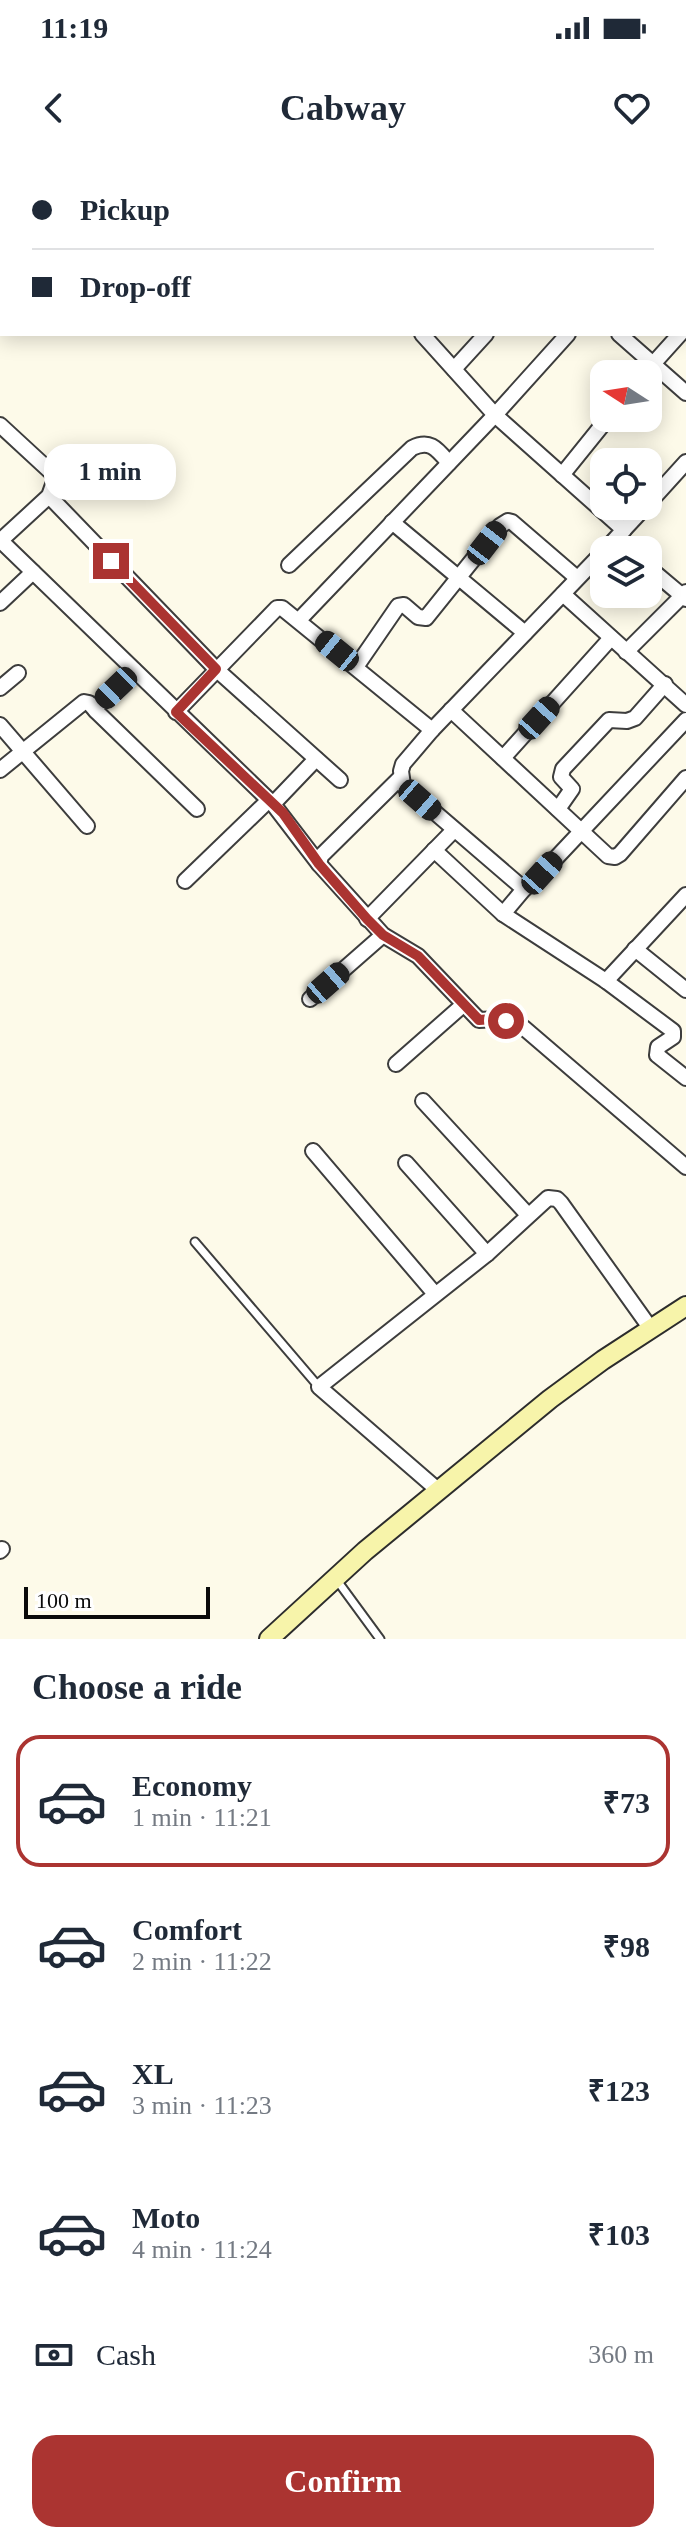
<!DOCTYPE html>
<html lang="en">
<head>
<meta charset="utf-8">
<style>
	body { margin:0; font-family:Georgia,serif; background:#f2f2f3; color:#1f2937; height:100vh; display:flex; flex-direction:column; font-size:30px; white-space:nowrap }
	* { box-sizing:border-box; margin:0 }
	p { font-size:26px; color:#747a83 }
	.icon { flex:none; width:44px; height:44px; fill:none; stroke:currentColor; stroke-width:2; stroke-linecap:round; stroke-linejoin:round }
	.map { position:relative; height:1479px; overflow:hidden }
	.sheet { display:flex; flex-direction:column; background:#fff; flex:1 }
	.sheet>* { flex:none }
	.top-card { position:absolute; left:0px; top:0px; width:686px; height:176px; box-shadow:0 4px 20px #0003; display:grid; align-content:center; height:176px; padding:0 32px; background:#fff }
	.needle { width:52px; rotate:282deg }
	.buttons { position:absolute; left:590px; top:200px; display:grid; gap:16px }
	.buttons a { display:grid; place-items:center; width:72px; height:72px; border-radius:16px; background:#fff; box-shadow:0 4px 20px #0003; font-size:40px }
	.scale { position:absolute; left:24px; bottom:20px; width:186px; box-sizing:border-box; padding-left:8px; border:4px solid #0a0a0a; border-top:0; font-size:22px; line-height:28px; white-space:nowrap; color:#0a0a0a; -webkit-text-stroke:6px #fff; paint-order:stroke }
	.end { position:absolute; width:36px; height:36px; margin:-18px; border:10px solid #ab3431; background:#fff; box-shadow:0 0 0 4px #fff }
	.from { border-radius:50% }
	.bubble { position:absolute; height:56px; border-radius:24px; background:#fff; box-shadow:0 4px 20px #0003; font-size:26px; font-weight:600; line-height:56px; text-align:center }
	.car { position:absolute; width:24px; height:48px; margin:-24px -12px; border-radius:10px; box-shadow:0 0 6px 2px #0007; background:linear-gradient(#222 24%,#8ab4d8 0 40%,#222 0 76%,#8ab4d8 0 86%,#222 0) }
	.top-card b { display:flex; align-items:center; gap:28px; height:76px; font-size:30px }
	.top-card b+b { border-top:2px solid #e0e1e3 }
	.top-card i { width:20px; height:20px; background:#1f2937 }
	ul { padding:0; list-style:none }
	li { display:flex; align-items:center; gap:24px; height:132px; margin:0 16px 12px; padding:0 16px; border:4px solid transparent; border-radius:24px }
	li div { flex:1 }
	li b { display:block; font-size:30px }
	li em { font-style:normal; font-weight:600 }
	li.selected { border-color:#ab3431 }
	li>.icon { width:72px; height:72px; stroke-width:1.5 }
	h2 { padding:0 32px; font-size:36px; line-height:96px }
	.pay { display:flex; align-items:center; gap:20px; height:88px; padding:0 32px; font-size:30px }
	.pay p { margin-inline-start:auto }
	.action { display:flex; gap:16px; margin-top:auto; padding:16px 32px }
	.action a { flex:1; height:92px; border-radius:24px; background:#ab3431; color:#fff; font-size:32px; font-weight:600; line-height:92px; text-align:center }
	.status { display:flex; justify-content:space-between; align-items:center; height:56px; padding:0 40px; background:#fff; direction:ltr }
	.status svg { height:22px; fill:currentColor }
	header { display:flex; justify-content:space-between; align-items:center; height:104px; padding:0 32px; background:#fff; font-size:36px; font-weight:600 }
	.map>svg:first-child { display:block }
	.lines { fill:none; stroke-linecap:round; stroke-linejoin:round }
	.service-casing { stroke:#3d3d3d; stroke-width:11 }
	.minor-casing { stroke:#3d3d3d; stroke-width:18 }
	.tertiary-casing { stroke:#3d3d3d; stroke-width:20 }
	.secondary-casing { stroke:#2c2c2c; stroke-width:22 }
	.service { stroke:#fff; stroke-width:7 }
	.minor { stroke:#fff; stroke-width:14 }
	.tertiary { stroke:#fff; stroke-width:16 }
	.secondary { stroke:#f7f4aa; stroke-width:18 }
	.route { stroke:#ab3431; stroke-width:10 }
</style>
</head>
<body>
<div class="status"><b>11:19</b><svg viewBox="0 0 49 12"><path d="M0 12V9h3v3zM5 12V6h3v6zM10 12V3h3v9zM15 12V0h3v12zM26 1h20v11H26zM47 4h2v5h-2z"/></svg></div>
<header><svg class="icon" aria-label="back" viewBox="0 0 24 24"><path d="M15 5l-7 7 7 7"/></svg>Cabway<svg class="icon" aria-label="heart" viewBox="0 0 24 24"><path d="M12 20l-8-8c-3-5 5-10 8-4 3-6 11-1 8 4z"/></svg></header>
<div class="map">
<svg width="686" height="1479" viewBox="0 0 686 1479">
	<rect width="100%" height="100%" fill="#fdfae9"/>
	<g class="lines">
		<!-- service casing -->
		<g class="service-casing">
			<g id="service">
				<path d="M195 1082 319 1227"/>
				<path d="M336 1419 380 1479"/>
			</g>
		</g>
		<!-- minor casing -->
		<g class="minor-casing">
			<g id="minor">
				<path d="M258 0 260 2"/>
				<path d="M511 0 513 2"/>
				<path d="M640 2 642 0"/>
				<path d="M684 78 686 80"/>
				<path d="M684 159 686 161"/>
				<path d="M422 174 495 255 624 370"/>
				<path d="M619 174 686 233"/>
				<path d="M454 209 486 174"/>
				<path d="M644 214 680 174"/>
				<path d="M0 265 52 313 55 319 49 336 0 381"/>
				<path d="M562 315 608 258"/>
				<path d="M49 336 216 509 340 620"/>
				<path d="M648 344 686 302"/>
				<path d="M392 362 525 473"/>
				<path d="M0 380 273 644 319 704 383 775 418 796 479 860 499 859 524 868 686 1007"/>
				<path d="M605 390 646 346"/>
				<path d="M289 405 412 288C430 279 437 289 449 303"/>
				<path d="M648 407 686 439"/>
				<path d="M563 434 686 545"/>
				<path d="M0 443 33 412"/>
				<path d="M299 460 495 255 568 174"/>
				<path d="M626 492 686 432"/>
				<path d="M356 507 398 446 404 445 418 457 426 458 500 366 508 361 512 362 577 418"/>
				<path d="M134 510 98 545 96 551 197 649"/>
				<path d="M0 528 18 513"/>
				<path d="M451 550 608 696 615 697 620 694 686 618"/>
				<path d="M176 552 277 448H282L432 570"/>
				<path d="M0 565 87 666"/>
				<path d="M503 598 611 478"/>
				<path d="M0 610 84 542 89 543 96 551"/>
				<path d="M273 644 316 599"/>
				<path d="M558 649 572 629 561 617 563 609 609 560 627 561 635 558 665 524"/>
				<path d="M434 690 503 754 606 821 673 871V877L658 887 657 895 686 918"/>
				<path d="M319 704 321 696 401 617"/>
				<path d="M185 721 269 640"/>
				<path d="M524 729 542 713 686 560"/>
				<path d="M503 754 524 729 403 625 401 611 403 604 432 570 604 391"/>
				<path d="M367 759 454 670"/>
				<path d="M635 789 686 830"/>
				<path d="M606 821 686 735"/>
				<path d="M310 839 383 775"/>
				<path d="M396 904 463 845"/>
				<path d="M423 941 528 1055"/>
				<path d="M313 991 435 1134"/>
				<path d="M406 1003 487 1094"/>
				<path d="M439 1331 319 1227 487 1094 548 1038 557 1039 561 1043 651 1169"/>
				<path d="M0 1391 2 1389"/>
			</g>
		</g>
		<!-- tertiary casing -->
		<g class="tertiary-casing">
			<g id="tertiary">
				<path d="M35 2 36 0"/>
				<path d="M0 44 2 42"/>
			</g>
		</g>
		<!-- secondary casing -->
		<g class="secondary-casing">
			<path id="secondary" d="M269 1479 365 1391 550 1239 603 1200 686 1146"/>
		</g>
		<!-- service -->
		<use href="#service" class="service"/>
		<!-- minor -->
		<use href="#minor" class="minor"/>
		<!-- tertiary -->
		<use href="#tertiary" class="tertiary"/>
		<!-- secondary -->
		<use href="#secondary" class="secondary"/>
	</g>
	<g class="lines">
		<!-- route -->
		<path class="route" d="M111 401 216 509 176 552 283 653 319 704 367 759 383 775 418 796 479 860 493 859 506 861"/>
	</g>
</svg>
<div class="buttons">
<a><svg class="needle" viewBox="-14 -14 28 28"><path d="M0-13l5 13h-10z" fill="#e53935"/><path d="M0 13l5-13h-10z" fill="#747a83"/></svg></a>
<a><svg class="icon" aria-label="locate" viewBox="0 0 24 24"><circle cx="12" cy="12" r="6"/><path d="M12 2v4M12 18v4M2 12h4M18 12h4"/></svg></a>
<a><svg class="icon" aria-label="layers" viewBox="0 0 24 24"><path d="M12 4l9 5-9 5-9-5zM3 14l9 5 9-5"/></svg></a>
</div>
<div class="scale">100 m</div>
<i class="end from" style="left:506px;top:861px"></i>
<i class="end" style="left:111px;top:401px"></i>
<div class="bubble" style="left:44px;top:284px;width:132px">1 min</div>
<i class="car" style="left:487px;top:383px;rotate:38deg"></i>
<i class="car" style="left:337px;top:491px;rotate:309deg"></i>
<i class="car" style="left:116px;top:528px;rotate:226deg"></i>
<i class="car" style="left:539px;top:558px;rotate:42deg"></i>
<i class="car" style="left:420px;top:640px;rotate:131deg"></i>
<i class="car" style="left:542px;top:713px;rotate:42deg"></i>
<i class="car" style="left:328px;top:823px;rotate:49deg"></i>
<div class="top-card">
<b><i class="from"></i>Pickup</b>
<b><i></i>Drop-off</b>
</div>
</div>
<section class="sheet">
<h2>Choose a ride</h2>
<ul>
<li class="selected"><svg class="icon" aria-label="car" viewBox="0 0 24 24"><path d="M5 17H2v-5l4-1 3-4h7l3 4 3 1v5h-3M9 17h6M6 11h13"/><circle cx="7" cy="17" r="2"/><circle cx="17" cy="17" r="2"/></svg><div><b>Economy</b><p>1 min · 11:21</p></div><em>₹73</em></li>
<li><svg class="icon" aria-label="car" viewBox="0 0 24 24"><path d="M5 17H2v-5l4-1 3-4h7l3 4 3 1v5h-3M9 17h6M6 11h13"/><circle cx="7" cy="17" r="2"/><circle cx="17" cy="17" r="2"/></svg><div><b>Comfort</b><p>2 min · 11:22</p></div><em>₹98</em></li>
<li><svg class="icon" aria-label="car" viewBox="0 0 24 24"><path d="M5 17H2v-5l4-1 3-4h7l3 4 3 1v5h-3M9 17h6M6 11h13"/><circle cx="7" cy="17" r="2"/><circle cx="17" cy="17" r="2"/></svg><div><b>XL</b><p>3 min · 11:23</p></div><em>₹123</em></li>
<li><svg class="icon" aria-label="car" viewBox="0 0 24 24"><path d="M5 17H2v-5l4-1 3-4h7l3 4 3 1v5h-3M9 17h6M6 11h13"/><circle cx="7" cy="17" r="2"/><circle cx="17" cy="17" r="2"/></svg><div><b>Moto</b><p>4 min · 11:24</p></div><em>₹103</em></li>
</ul>
<div class="pay"><svg class="icon" aria-label="cash" viewBox="0 0 24 24"><path d="M3 7h18v10H3z"/><circle cx="12" cy="12" r="2"/></svg>Cash<p>360 m</p></div>
<div class="action"><a>Confirm</a></div>
</section>
</body>
</html>
